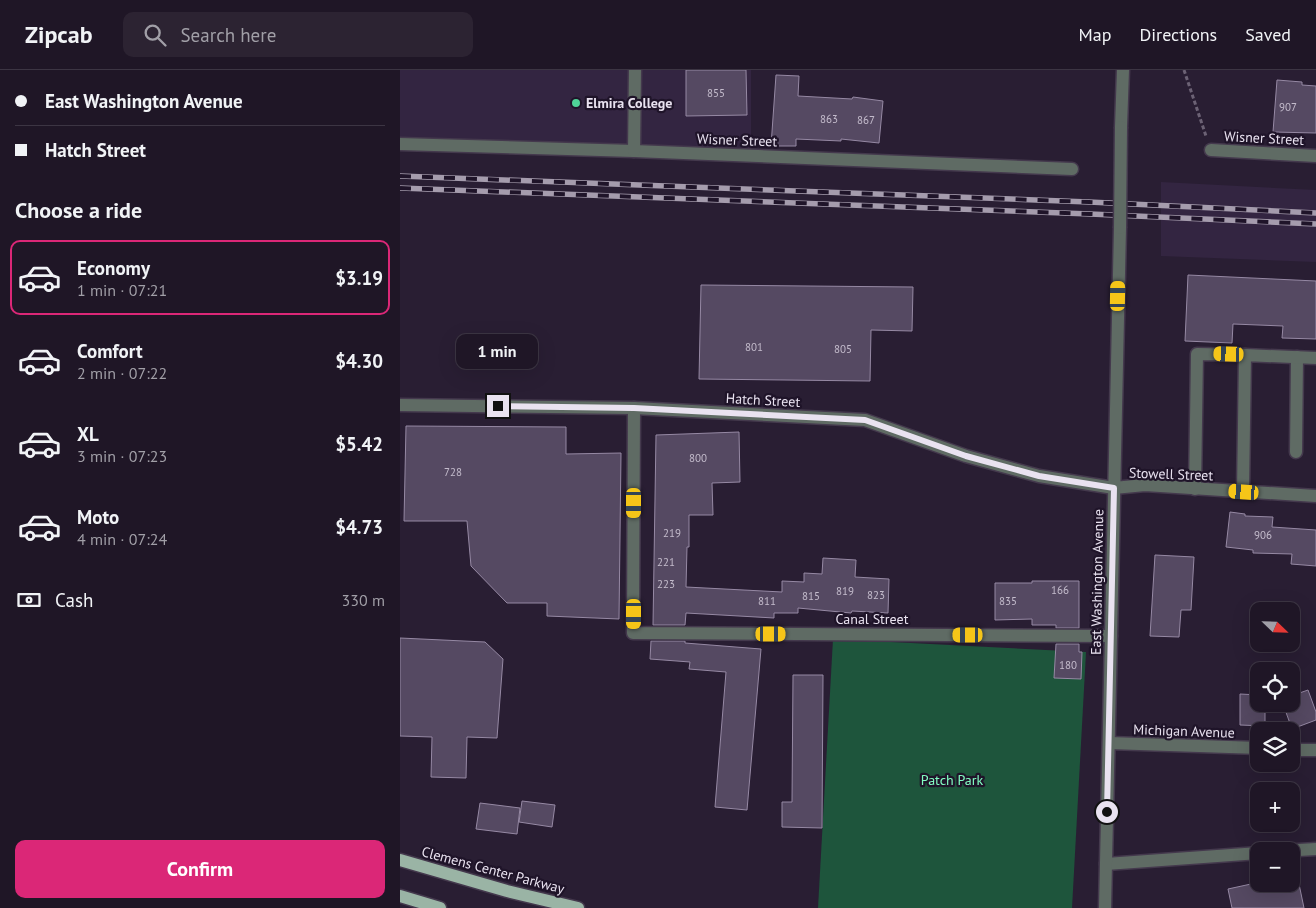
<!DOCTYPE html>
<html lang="en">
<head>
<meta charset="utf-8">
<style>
	body { margin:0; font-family:"PT Sans",sans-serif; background:#2c2332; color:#f1f3f6; height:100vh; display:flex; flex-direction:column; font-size:19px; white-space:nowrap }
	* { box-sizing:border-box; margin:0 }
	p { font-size:16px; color:#a19fa7 }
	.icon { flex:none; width:28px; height:28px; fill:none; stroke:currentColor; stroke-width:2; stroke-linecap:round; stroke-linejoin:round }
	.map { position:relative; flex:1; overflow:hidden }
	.drawer { display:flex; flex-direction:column; background:#1f1626; width:400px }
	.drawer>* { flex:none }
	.top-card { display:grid; align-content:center; height:110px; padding:0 15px; background:#1f1626 }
	.needle { width:32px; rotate:113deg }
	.controls { position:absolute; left:850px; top:532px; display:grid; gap:10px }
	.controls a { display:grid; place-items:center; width:50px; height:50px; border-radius:10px; background:#1f1626; box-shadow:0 5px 20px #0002,0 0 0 1px #3c3543; font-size:25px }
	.end { position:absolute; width:22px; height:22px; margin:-11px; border:6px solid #e9e2f0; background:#111; box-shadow:0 0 0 2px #111 }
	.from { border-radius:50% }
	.bubble { position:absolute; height:35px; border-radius:10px; background:#1f1626; box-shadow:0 5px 20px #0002,0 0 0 1px #3c3543; font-size:16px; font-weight:700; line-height:35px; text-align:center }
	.car { position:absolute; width:15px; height:30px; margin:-15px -8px; border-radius:6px; box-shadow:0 0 4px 1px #0007; background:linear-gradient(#f5c518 24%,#345 0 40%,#f5c518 0 76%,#345 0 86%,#f5c518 0) }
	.top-card b { display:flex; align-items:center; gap:18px; height:48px; font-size:19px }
	.top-card b+b { border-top:1px solid #3c3543 }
	.top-card i { width:12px; height:12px; background:#f1f3f6 }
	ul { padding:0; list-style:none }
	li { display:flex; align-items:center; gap:15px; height:75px; margin:0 10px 8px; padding:0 5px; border:2px solid transparent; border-radius:10px }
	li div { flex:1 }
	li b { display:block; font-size:19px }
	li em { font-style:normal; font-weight:700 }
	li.current { border-color:#db2777 }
	li>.icon { width:45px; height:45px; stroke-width:1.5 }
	h2 { padding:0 15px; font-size:22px; line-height:60px }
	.pay { display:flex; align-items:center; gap:12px; height:55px; padding:0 15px; font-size:19px }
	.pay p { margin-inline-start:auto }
	.action { display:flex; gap:10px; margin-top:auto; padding:10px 15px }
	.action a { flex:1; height:58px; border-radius:10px; background:#db2777; color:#fff; font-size:20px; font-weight:700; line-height:58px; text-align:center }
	header { display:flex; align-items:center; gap:30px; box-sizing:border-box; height:70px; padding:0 25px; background:#1f1626; border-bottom:1px solid #3c3543 }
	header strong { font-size:24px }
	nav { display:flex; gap:28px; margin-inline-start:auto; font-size:18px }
	.search { width:350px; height:45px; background:#2c2332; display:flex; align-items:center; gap:12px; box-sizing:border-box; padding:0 18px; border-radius:10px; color:#a19fa7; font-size:19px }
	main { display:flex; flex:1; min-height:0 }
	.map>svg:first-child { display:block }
	.built { fill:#332541 }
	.green { fill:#1e553c }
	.building { fill:#554962; stroke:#9689a4 }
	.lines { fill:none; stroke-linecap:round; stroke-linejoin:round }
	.minor-casing { stroke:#44394d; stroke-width:15 }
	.major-casing { stroke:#44394d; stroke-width:15 }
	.path { stroke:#6c6275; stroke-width:3; stroke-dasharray:4 2.5; stroke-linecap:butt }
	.minor { stroke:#5f6b64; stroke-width:12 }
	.major { stroke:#9ab4a5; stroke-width:12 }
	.rail-casing { stroke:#a59cad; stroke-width:5.5 }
	.rail { stroke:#1f1429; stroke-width:4; stroke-dasharray:11; stroke-linecap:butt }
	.minor-bridge-casing { stroke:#44394d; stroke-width:15; stroke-linecap:butt }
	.minor-bridge { stroke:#5f6b64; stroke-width:12 }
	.route { stroke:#e9e2f0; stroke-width:6 }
	.poi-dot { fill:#4fd398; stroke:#1f1429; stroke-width:2 }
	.labels { text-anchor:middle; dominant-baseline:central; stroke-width:4.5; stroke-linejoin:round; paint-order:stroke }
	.number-label { font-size:11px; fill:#c4bccc }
	.poi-label { font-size:14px; font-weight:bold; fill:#e9e2f0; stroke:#1f1429; text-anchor:start }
	.street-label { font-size:14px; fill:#e9e2f0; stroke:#1f1429 }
	.park-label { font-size:14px; fill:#82fdc2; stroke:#1f1429 }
</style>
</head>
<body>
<header>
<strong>Zipcab</strong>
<div class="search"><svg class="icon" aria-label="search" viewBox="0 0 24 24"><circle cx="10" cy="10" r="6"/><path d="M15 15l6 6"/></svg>Search here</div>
<nav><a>Map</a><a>Directions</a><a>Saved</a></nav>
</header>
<main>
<section class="drawer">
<div class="top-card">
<b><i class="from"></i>East Washington Avenue</b>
<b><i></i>Hatch Street</b>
</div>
<h2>Choose a ride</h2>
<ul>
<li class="current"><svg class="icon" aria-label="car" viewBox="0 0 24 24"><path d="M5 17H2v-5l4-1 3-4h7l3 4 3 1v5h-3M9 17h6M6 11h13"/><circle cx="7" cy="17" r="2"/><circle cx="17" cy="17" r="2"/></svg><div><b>Economy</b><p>1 min · 07:21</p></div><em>$3.19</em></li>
<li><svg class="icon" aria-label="car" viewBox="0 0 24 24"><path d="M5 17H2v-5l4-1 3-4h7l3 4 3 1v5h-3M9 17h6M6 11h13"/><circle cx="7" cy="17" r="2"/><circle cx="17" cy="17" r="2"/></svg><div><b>Comfort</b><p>2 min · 07:22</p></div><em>$4.30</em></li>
<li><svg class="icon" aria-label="car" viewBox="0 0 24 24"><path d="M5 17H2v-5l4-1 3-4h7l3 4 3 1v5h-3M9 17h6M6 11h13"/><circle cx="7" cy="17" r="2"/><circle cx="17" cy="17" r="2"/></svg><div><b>XL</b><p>3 min · 07:23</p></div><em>$5.42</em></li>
<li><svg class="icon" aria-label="car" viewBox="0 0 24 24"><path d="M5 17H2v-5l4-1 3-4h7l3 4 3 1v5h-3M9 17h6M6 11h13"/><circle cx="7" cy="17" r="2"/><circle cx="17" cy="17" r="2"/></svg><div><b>Moto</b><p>4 min · 07:24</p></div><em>$4.73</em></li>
</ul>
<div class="pay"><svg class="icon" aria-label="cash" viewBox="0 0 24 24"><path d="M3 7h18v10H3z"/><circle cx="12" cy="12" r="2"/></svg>Cash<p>330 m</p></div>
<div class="action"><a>Confirm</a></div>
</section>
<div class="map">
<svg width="916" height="838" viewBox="0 0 916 838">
	<rect width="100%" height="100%" fill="#291e33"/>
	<!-- built -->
	<g class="built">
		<path d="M0 0H351V80L0 67Z"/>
		<path d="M761 112 916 120V192L761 186Z"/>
	</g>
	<!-- green -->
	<path class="green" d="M433 569 686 582 672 838H418Z"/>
	<!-- building -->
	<g class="building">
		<path d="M286 0H346L347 45 286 46Z"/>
		<path d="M376 5 399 6 398 26 452 29 453 27 483 31 479 73 441 69V71L396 69V76H371Z"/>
		<path d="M877 10 902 12V15L916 16V63L873 62Z"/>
		<path d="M788 205 916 211V269L882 268 883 256 833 254 832 273 785 271Z"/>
		<path d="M301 215 513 217 512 261 471 260 470 311 299 309Z"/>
		<path d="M6 356 166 357V384L221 383 219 549 147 546V533H107L71 496 67 451H4Z"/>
		<path d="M339 362 340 412 312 413 313 445H289V477H287L286 517 382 522V511L404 512V503L422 504 423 488 456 490 455 507 489 509 488 543 452 541 451 543 398 538V543H374V548L286 543 285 555H253L256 365Z"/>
		<path d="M830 442 845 444V446L873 447 872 457 916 460V496L891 494 892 484 853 483V480L826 477Z"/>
		<path d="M755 485 794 487 791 540H781L779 567 750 566Z"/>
		<path d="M632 511H679V558H656V555H632V549L595 550V513H632Z"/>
		<path d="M0 568 85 572 103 589 97 668 67 667 66 708 31 707 32 667 0 666Z"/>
		<path d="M251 571H285V573L361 579 347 740 315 737 326 602 289 599 290 592 250 589Z"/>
		<path d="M656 574H679V582H682L681 609 654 608Z"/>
		<path d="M393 605H423L422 758 382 757V732H392Z"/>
		<path d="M908 620 916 642V650L892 659 883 634H891V626Z"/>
		<path d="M840 624 859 625V634H865V656L840 655Z"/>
		<path d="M122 731 155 735 152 757 119 752Z"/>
		<path d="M80 733 120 738 117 764 76 759Z"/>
		<path d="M851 814H899L904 838H832L828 819Z"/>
	</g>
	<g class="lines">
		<!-- minor casing -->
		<g class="minor-casing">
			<g id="minor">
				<path d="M721 57 723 0"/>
				<path d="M0 74 234 81 672 99"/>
				<path d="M811 80 916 86"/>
				<path d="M234 81 235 0"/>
				<path d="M0 335 234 338 465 350 566 386 639 406 714 418 745 415 916 426"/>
				<path d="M234 338 233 563 711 566"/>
				<path d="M896 382 897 287"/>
				<path d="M795 419 797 284 845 285"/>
				<path d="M843 422 845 285 916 288"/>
				<path d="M709 673 859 678"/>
				<path d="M891 680H916"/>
				<path d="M882 781 916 779"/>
				<path d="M706 794 859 783"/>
				<path d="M705 838 720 158"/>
			</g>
		</g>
		<!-- major casing -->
		<g class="major-casing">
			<g id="major">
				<path d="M0 790 107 821 178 838"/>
				<path d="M0 826 40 838"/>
			</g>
		</g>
		<!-- path -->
		<path class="path" d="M784 0 806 66"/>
		<!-- minor -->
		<use href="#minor" class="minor"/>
		<!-- major -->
		<use href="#major" class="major"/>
		<!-- rail casing -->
		<g class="rail-casing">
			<g id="rail">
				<path d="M0 106 689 132 916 143"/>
				<path d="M0 118 690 144 916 154"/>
			</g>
		</g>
		<!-- rail -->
		<use href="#rail" class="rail"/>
		<!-- minor-bridge casing -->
		<g class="minor-bridge-casing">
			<path id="minor-bridge" d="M720 158 721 57"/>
		</g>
		<!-- minor-bridge -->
		<use href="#minor-bridge" class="minor-bridge"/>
	</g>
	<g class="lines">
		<!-- route -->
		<path class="route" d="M98 336 234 338 465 350 566 386 639 406 714 418 707 742"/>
	</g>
	<!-- markers -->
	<circle class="poi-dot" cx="176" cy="33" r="5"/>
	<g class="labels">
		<!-- number labels -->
		<g class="number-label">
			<text x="316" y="23">855</text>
			<text x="888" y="37">907</text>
			<text x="429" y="49">863</text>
			<text x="466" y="50">867</text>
			<text x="354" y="277">801</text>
			<text x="443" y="279">805</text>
			<text x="298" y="388">800</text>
			<text x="53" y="402">728</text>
			<text x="272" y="463">219</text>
			<text x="863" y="465">906</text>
			<text x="266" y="492">221</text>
			<text x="266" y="514">223</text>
			<text x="660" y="520">166</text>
			<text x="445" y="521">819</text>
			<text x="476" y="525">823</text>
			<text x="411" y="526">815</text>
			<text x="367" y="531">811</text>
			<text x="608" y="531">835</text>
			<text x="668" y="595">180</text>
		</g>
		<!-- poi labels -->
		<g class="poi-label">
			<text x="186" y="33">Elmira College</text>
		</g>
		<!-- street labels -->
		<g class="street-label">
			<text transform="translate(864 68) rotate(3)">Wisner Street</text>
			<text transform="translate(337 70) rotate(2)">Wisner Street</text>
			<text transform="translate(363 330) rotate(3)">Hatch Street</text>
			<text transform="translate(771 404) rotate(2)">Stowell Street</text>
			<text transform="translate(697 512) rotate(-89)">East Washington Avenue</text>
			<text x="472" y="549">Canal Street</text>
			<text transform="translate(784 661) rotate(2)">Michigan Avenue</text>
			<text transform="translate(93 800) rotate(15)">Clemens Center Parkway</text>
		</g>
		<!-- park labels -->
		<g class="park-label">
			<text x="552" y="710">Patch Park</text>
		</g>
	</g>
</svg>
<div class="controls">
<a><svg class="needle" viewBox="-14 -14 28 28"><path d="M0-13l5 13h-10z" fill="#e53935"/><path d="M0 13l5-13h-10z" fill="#a19fa7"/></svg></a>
<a><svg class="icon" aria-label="locate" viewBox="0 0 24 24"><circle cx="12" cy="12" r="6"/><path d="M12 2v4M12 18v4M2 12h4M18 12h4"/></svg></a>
<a><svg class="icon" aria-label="layers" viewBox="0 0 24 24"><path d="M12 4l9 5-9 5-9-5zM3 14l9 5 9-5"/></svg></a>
<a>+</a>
<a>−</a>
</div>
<i class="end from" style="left:707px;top:742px"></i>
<i class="end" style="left:98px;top:336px"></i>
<div class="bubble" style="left:56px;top:264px;width:82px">1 min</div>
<i class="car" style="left:718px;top:226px;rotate:1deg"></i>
<i class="car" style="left:829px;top:284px;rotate:272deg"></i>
<i class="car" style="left:844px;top:422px;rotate:274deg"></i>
<i class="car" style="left:234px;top:433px;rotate:180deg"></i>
<i class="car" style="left:234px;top:544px;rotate:180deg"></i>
<i class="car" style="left:371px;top:564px;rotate:90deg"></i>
<i class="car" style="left:568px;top:565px;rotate:270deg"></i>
</div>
</main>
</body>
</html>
